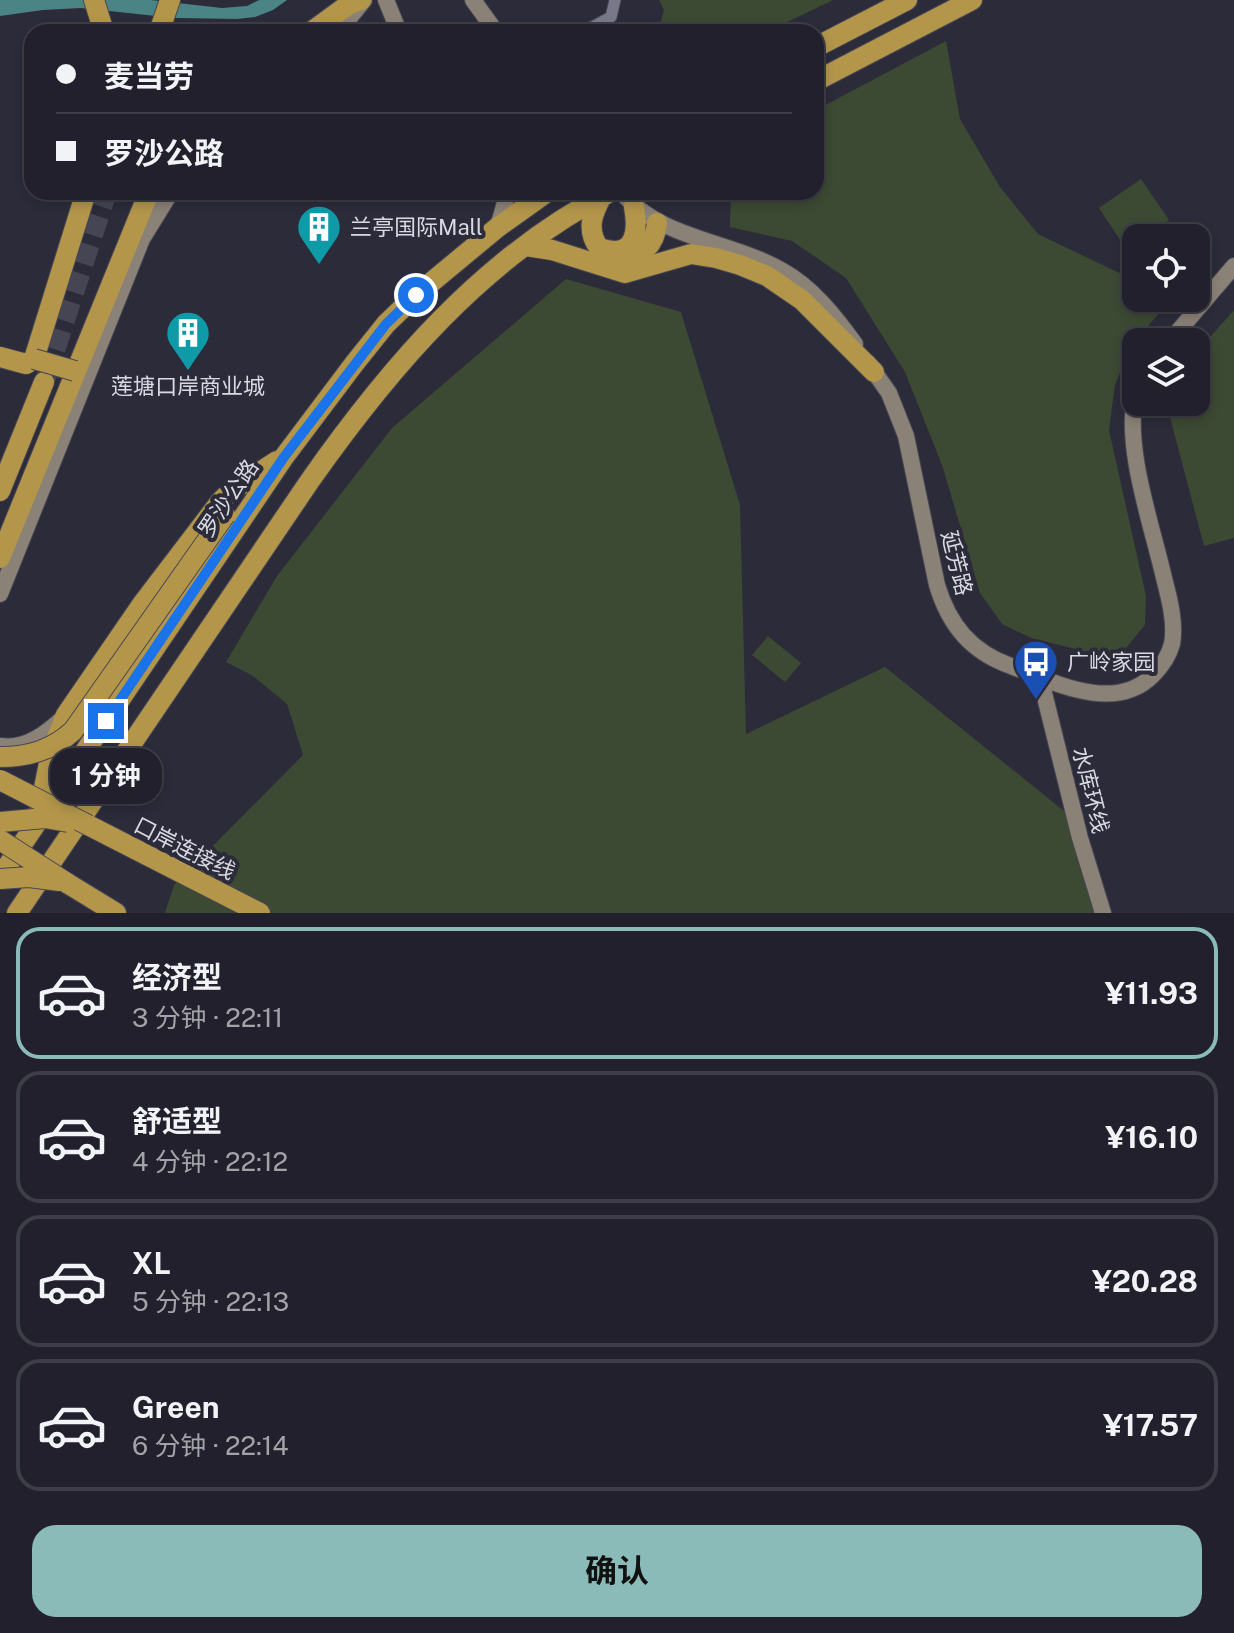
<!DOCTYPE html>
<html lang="zh">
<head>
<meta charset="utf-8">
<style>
	body { margin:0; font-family:"Public Sans","Noto Sans SC",sans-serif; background:#2d2d38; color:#f1f3f6; height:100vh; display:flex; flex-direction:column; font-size:30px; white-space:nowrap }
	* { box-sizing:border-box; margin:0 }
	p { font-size:26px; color:#a2a3a9 }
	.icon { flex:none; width:44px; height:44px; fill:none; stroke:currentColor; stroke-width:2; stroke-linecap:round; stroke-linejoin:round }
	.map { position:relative; height:913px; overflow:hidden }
	.drawer { display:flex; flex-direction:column; background:#21202c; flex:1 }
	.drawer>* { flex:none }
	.banner { position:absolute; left:24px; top:24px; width:800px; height:176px; border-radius:24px; box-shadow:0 4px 12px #0003,0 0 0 2px #3e3e48; display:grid; align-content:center; height:176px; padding:0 32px; background:#21202c }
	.buttons { position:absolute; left:1122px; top:224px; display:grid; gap:16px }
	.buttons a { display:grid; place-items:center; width:88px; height:88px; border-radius:16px; background:#21202c; box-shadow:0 4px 12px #0003,0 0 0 2px #3e3e48; font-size:40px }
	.end { position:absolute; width:36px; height:36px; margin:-18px; border:10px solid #1a73e8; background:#fff; box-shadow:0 0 0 4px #fff }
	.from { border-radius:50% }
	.bubble { position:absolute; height:56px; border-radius:24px; background:#21202c; box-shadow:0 4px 12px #0003,0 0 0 2px #3e3e48; font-size:26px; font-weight:700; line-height:56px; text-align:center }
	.banner b { display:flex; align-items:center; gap:28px; height:76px; font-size:30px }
	.banner b+b { border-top:2px solid #3e3e48 }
	.banner i { width:20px; height:20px; background:#f1f3f6 }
	ul { padding:14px 0 0; list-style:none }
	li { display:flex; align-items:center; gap:24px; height:132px; margin:0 16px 12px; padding:0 16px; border:4px solid #3e3e48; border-radius:24px }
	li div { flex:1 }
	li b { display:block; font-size:30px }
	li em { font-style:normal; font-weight:700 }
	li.active { border-color:#8bbbb9 }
	li>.icon { width:72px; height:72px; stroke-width:1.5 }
	.primary-button { display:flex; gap:16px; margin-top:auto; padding:16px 32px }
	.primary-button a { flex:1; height:92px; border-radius:24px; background:#8bbbb9; color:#111; font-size:32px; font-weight:700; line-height:92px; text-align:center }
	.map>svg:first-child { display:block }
	.green { fill:#3c4933 }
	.water { fill:#4b8485 }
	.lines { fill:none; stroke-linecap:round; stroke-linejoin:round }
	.highway-tunnel { stroke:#464553; stroke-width:20; stroke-dasharray:20 10; stroke-linecap:butt }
	.street-casing { stroke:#474653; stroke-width:13 }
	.secondary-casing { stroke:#474653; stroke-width:18 }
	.highway-casing { stroke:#474653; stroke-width:22 }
	.street { stroke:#79788a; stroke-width:11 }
	.secondary { stroke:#8a8177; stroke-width:16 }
	.highway { stroke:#b3964a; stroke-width:20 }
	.highway-bridge-casing { stroke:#474653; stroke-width:22; stroke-linecap:butt }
	.highway-bridge { stroke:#b3964a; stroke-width:20 }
	.route { stroke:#1a73e8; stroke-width:10 }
	.labels { text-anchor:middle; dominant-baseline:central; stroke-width:8; stroke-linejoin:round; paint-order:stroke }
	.poi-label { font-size:22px; fill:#d9d9e3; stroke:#2c2b3a; text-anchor:start }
	.street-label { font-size:22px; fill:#d9d9e3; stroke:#2c2b3a }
</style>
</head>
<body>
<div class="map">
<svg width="1234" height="913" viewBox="0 0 1234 913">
	<rect width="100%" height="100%" fill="#2c2b3a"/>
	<!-- green -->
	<g class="green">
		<path d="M659 0H833L767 32H658L664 10Z"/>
		<path d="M946 41 960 119 1000 187 1038 234 1136 281V298H1172L1130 347 1115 385 1109 430 1146 596 1145 625 1125 649 1096 654 1031 638 1002 624 980 593 942 465 905 372 846 278 792 241 730 227 731 192H816V110Z"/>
		<path d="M1141 179 1169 220 1142 238H1136V242L1126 249 1099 208Z"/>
		<path d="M566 279 681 312 740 505 746 734 885 667 1069 815 1097 913H165L174 885 303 755 287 704 253 676 226 662 277 576 392 428Z"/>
		<path d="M1234 310V538L1204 546 1166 402H1196V353Z"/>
		<path d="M768 636 801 663 785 682 752 655Z"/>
	</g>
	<!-- water -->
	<path class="water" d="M0 0H151L222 8 247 6 259 0H287L273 10 255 17 237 19 175 18 81 8 43 10 0 16Z"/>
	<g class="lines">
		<!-- highway-tunnel -->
		<path class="highway-tunnel" d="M46 378 107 192"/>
		<!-- street casing -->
		<g class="street-casing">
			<path id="street" d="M583 32 611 17 615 0"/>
		</g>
		<!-- secondary casing -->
		<g class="secondary-casing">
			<g id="secondary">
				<path d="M386 0 399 32"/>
				<path d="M473 0 496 32"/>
				<path d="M338 32 364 0"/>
				<path d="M621 192C662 240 728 240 781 270 812 287 835 316 855 344"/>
				<path d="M498 227 508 192"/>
				<path d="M1169 342 1234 266"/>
				<path d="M868 363 889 393 906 436 937 585C949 625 971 652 1011 666 1053 682 1115 714 1153 675 1161 667 1169 655 1172 644 1176 623 1169 597 1164 578 1152 525 1123 445 1136 393"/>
				<path d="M0 594 142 239 171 192"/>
				<path d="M1040 677 1080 838 1103 913"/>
				<path d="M0 746C26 750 47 733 65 716"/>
			</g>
		</g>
		<!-- highway casing -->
		<g class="highway-casing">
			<g id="highway">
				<path d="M94 0 104 32"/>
				<path d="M159 32 170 0"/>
				<path d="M311 32 348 5 361 0"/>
				<path d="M816 47 907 0"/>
				<path d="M816 81 972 0"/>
				<path d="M602 196C592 214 586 230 599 248 634 260 639 234 634 207"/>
				<path d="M526 246 552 250 625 273 691 254 716 258 740 265 767 276 802 300 874 372"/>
				<path d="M599 254C626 263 654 256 657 223"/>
				<path d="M0 357 26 364 34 359 86 192"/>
				<path d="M0 491 44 382"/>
				<path d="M0 558 149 192"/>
				<path d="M39 813 51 753 66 715 143 603 220 502 231 491 277 461"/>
				<path d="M88 825 260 913"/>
				<path d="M0 877 284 457 354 364 386 324 416 295 498 227 547 192"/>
				<path d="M67 883 116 913"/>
				<path d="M17 913 309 482C389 368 483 257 610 192"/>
			</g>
		</g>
		<!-- street -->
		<use href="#street" class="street"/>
		<!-- secondary -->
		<use href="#secondary" class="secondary"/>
		<!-- highway -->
		<use href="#highway" class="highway"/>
		<!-- highway-bridge casing -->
		<g class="highway-bridge-casing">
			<g id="highway-bridge">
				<path d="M34 359 75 371"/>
				<path d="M0 757C29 757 52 750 73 731L225 515"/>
				<path d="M0 780 88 825"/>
				<path d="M0 822 45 818 68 822"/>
				<path d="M0 840 67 883"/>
				<path d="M0 879 29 877 60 881"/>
			</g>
		</g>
		<!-- highway-bridge -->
		<use href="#highway-bridge" class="highway-bridge"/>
	</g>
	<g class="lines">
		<!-- route -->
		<path class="route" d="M106 721 284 457 386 324 416 295"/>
	</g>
	<!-- icons -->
	<defs>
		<g id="building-pin" transform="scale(2.3)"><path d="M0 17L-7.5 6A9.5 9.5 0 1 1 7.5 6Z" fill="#0f9aa8" stroke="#2c2b3a"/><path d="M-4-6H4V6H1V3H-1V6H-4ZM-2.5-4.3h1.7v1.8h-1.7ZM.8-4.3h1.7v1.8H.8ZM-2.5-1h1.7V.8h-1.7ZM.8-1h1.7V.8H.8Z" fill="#fff"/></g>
		<g id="bus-pin" transform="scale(2.3)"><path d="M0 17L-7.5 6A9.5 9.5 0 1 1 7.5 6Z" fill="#1a4fb4" stroke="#2c2b3a"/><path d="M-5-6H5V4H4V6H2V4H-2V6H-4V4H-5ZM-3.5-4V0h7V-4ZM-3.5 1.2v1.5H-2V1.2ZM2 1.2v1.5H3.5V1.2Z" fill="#fff"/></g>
	</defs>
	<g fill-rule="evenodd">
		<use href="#building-pin" x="319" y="227"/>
		<use href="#building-pin" x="188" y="333"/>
		<use href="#bus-pin" x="1036" y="662"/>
	</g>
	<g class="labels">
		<!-- poi labels -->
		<g class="poi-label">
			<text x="350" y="227">兰亭国际Mall</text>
			<text x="188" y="386" text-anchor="middle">莲塘口岸商业城</text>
			<text x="1067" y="662">广岭家园</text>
		</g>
		<!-- street labels -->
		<g class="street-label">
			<text transform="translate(228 498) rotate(-56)">罗沙公路</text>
			<text transform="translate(957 563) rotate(76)">延芳路</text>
			<text transform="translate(1091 790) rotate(76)">水库环线</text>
			<text transform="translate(185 848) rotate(27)">口岸连接线</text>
		</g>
	</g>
</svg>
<div class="buttons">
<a><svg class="icon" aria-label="locate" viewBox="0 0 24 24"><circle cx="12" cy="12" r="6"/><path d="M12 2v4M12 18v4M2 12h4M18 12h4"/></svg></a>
<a><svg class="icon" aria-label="layers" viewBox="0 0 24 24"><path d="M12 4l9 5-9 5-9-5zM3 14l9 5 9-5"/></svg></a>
</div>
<i class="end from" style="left:416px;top:295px"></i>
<i class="end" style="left:106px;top:721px"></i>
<div class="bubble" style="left:50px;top:748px;width:112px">1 分钟</div>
<div class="banner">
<b><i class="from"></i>麦当劳</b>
<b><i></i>罗沙公路</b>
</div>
</div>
<section class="drawer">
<ul>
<li class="active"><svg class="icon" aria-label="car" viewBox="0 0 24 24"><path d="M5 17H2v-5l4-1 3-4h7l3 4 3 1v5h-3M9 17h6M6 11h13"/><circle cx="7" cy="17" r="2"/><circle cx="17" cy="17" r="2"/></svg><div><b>经济型</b><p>3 分钟 · 22:11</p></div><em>¥11.93</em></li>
<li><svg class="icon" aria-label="car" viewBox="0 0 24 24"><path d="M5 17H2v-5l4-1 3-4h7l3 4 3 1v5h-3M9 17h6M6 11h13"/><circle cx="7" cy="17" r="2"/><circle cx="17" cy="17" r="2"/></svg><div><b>舒适型</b><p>4 分钟 · 22:12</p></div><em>¥16.10</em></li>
<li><svg class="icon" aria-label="car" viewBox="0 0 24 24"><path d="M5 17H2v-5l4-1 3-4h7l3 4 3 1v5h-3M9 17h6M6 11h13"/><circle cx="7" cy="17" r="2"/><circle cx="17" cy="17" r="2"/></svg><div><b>XL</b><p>5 分钟 · 22:13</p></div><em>¥20.28</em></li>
<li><svg class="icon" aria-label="car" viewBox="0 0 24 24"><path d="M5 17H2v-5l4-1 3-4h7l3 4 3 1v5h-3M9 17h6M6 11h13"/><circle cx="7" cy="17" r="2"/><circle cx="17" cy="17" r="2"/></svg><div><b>Green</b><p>6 分钟 · 22:14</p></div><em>¥17.57</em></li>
</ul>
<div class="primary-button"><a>确认</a></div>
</section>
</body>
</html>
